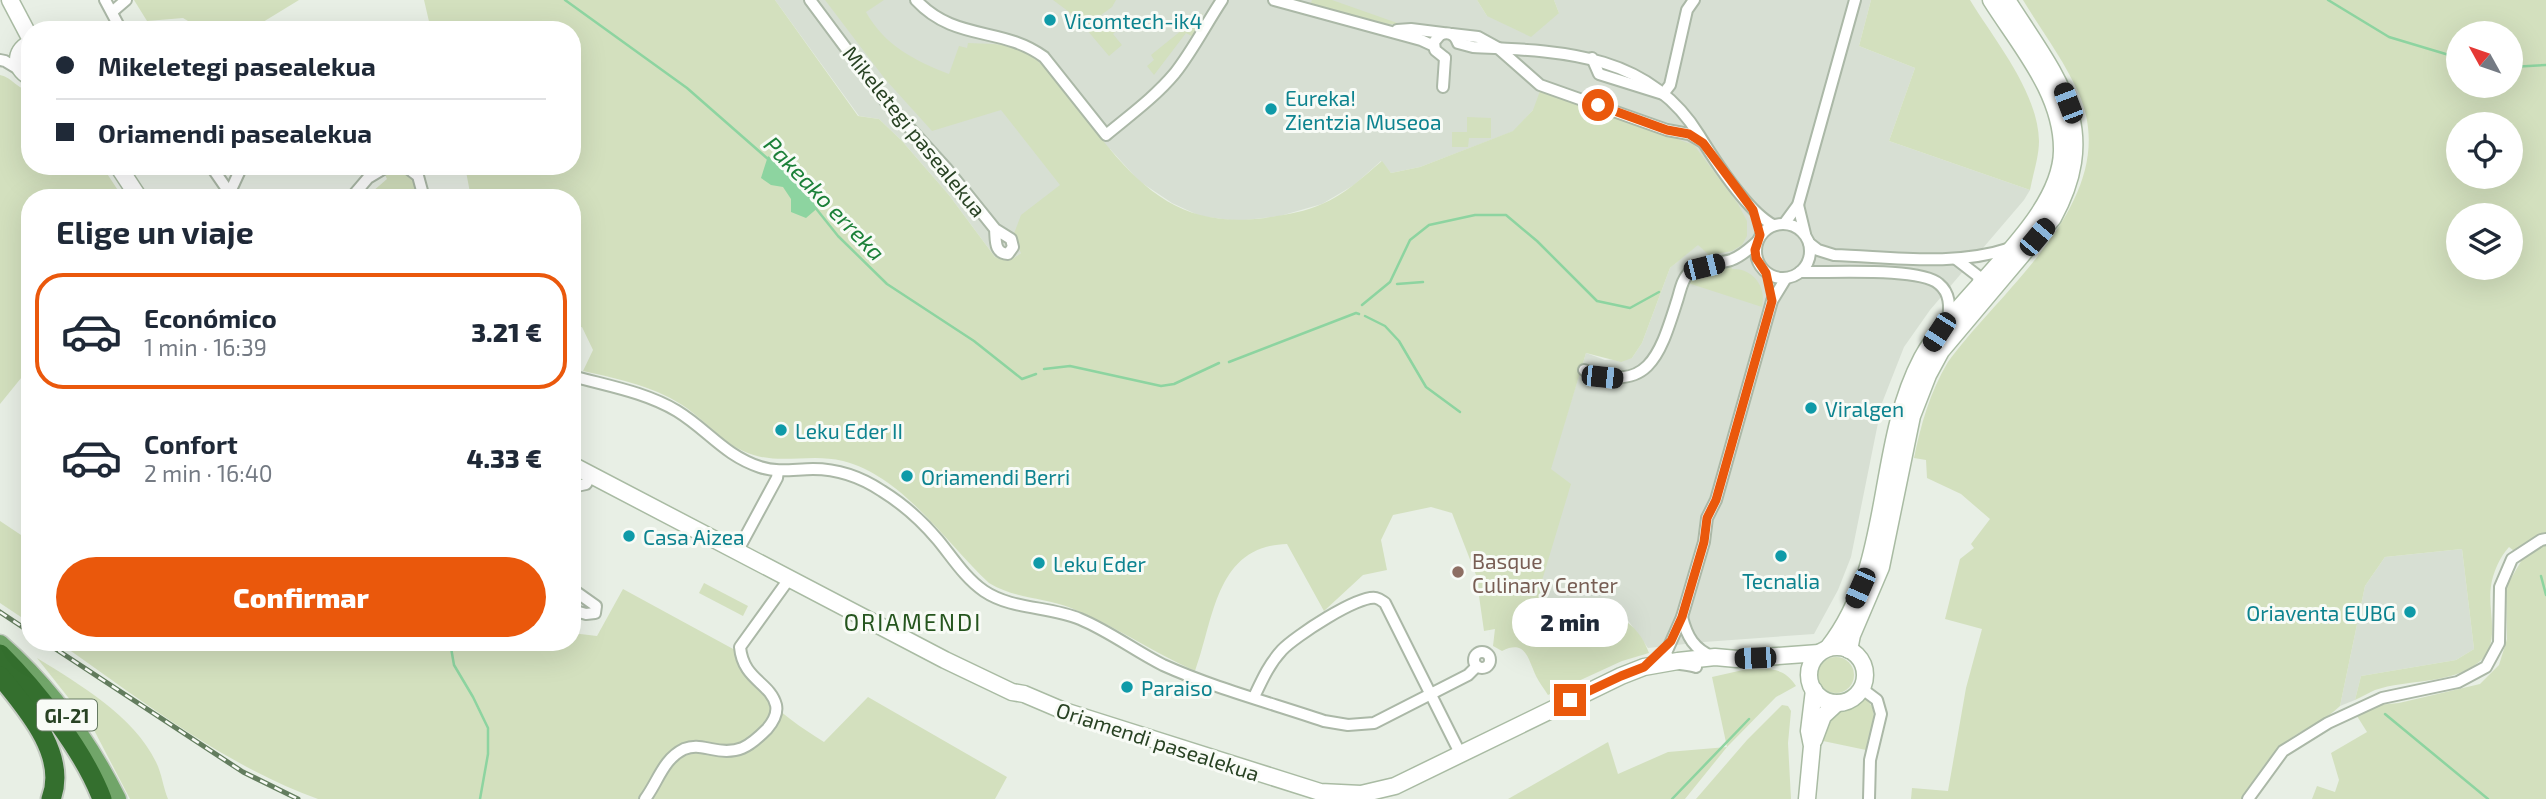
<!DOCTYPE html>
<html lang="es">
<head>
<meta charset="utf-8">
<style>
	body { margin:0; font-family:"Exo 2",sans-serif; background:#f2f2f3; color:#1f2937; height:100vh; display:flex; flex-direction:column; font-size:26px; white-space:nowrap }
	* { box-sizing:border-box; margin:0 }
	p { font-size:23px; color:#747a83 }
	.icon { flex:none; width:38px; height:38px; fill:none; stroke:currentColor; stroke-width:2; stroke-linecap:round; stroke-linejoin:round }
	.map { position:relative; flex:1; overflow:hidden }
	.side { position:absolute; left:21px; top:189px; width:560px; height:462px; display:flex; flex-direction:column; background:#fff; border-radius:28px; box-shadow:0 7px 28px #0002 }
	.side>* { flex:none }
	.guide { position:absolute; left:21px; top:21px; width:560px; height:154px; border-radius:28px; box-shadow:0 7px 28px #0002; display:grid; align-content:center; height:154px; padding:0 35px; background:#fff }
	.needle { width:46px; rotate:310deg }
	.controls { position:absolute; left:2446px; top:21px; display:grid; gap:14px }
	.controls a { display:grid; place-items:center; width:77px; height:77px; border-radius:50%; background:#fff; box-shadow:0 7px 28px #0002; font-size:35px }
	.end { position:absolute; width:32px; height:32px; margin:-16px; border:9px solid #ea580c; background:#fff; box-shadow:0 0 0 4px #fff }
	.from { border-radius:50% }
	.bubble { position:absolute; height:49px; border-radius:24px; background:#fff; box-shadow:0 7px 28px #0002; font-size:23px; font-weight:800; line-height:49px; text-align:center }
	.car { position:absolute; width:21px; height:42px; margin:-21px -10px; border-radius:9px; box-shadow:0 0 5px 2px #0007; background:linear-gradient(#222 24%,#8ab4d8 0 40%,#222 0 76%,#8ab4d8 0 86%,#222 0) }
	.guide b { display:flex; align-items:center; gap:24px; height:66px; font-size:26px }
	.guide b+b { border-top:2px solid #e0e1e3 }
	.guide i { width:18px; height:18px; background:#1f2937 }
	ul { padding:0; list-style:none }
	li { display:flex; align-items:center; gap:21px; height:116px; margin:0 14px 10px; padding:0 21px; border:4px solid transparent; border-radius:28px }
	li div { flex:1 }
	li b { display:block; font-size:26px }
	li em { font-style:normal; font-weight:800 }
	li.on { border-color:#ea580c }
	li>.icon { width:63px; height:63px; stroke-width:1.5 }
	h2 { padding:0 35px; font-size:32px; line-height:84px }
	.button { display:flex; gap:14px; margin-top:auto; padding:14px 35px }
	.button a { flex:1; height:80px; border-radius:42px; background:#ea580c; color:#fff; font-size:28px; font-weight:800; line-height:80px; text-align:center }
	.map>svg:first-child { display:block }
	.built { fill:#d7dfd3 }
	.green { fill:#d3e0be; fill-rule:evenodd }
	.water { fill:#8dd4a0 }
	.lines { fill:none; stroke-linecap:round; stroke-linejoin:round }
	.stream { stroke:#8dd4a0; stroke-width:2.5 }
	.street-casing { stroke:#abb8a7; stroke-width:14 }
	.secondary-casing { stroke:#a9bba3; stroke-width:19 }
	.primary-casing { stroke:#c3cac1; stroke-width:21 }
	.highway-casing { stroke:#c3cac1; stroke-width:23 }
	.street { stroke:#fff; stroke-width:10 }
	.secondary { stroke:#fff; stroke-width:16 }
	.primary { stroke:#71a569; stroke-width:18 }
	.highway { stroke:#346f2e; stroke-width:19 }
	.rail-casing { stroke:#637d5e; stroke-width:5 }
	.rail { stroke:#f8fbf6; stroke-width:2.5; stroke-dasharray:8; stroke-linecap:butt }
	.route { stroke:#ea580c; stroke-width:9 }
	.culture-dot { fill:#0f9aa8; stroke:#f8fbf6; stroke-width:2.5 }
	.education-dot { fill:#8d6e63; stroke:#f8fbf6; stroke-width:2.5 }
	.labels { text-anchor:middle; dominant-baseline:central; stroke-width:6; stroke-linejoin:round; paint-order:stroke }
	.shield { fill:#f8fbf6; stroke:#667a62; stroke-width:2 }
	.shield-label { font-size:19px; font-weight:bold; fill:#284223 }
	.culture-label { font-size:21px; fill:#0d838f; stroke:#f8fbf6; text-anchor:start }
	.street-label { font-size:21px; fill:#284223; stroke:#f8fbf6 }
	.education-label { font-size:21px; fill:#785e54; stroke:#f8fbf6; text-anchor:start }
	.water-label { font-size:23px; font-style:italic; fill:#1b8038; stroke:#f8fbf6 }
	.neighbourhood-label { font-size:23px; letter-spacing:2px; fill:#25551e; stroke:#f8fbf6 }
</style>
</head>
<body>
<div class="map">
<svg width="2546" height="799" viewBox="0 0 2546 799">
	<rect width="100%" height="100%" fill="#e8efe5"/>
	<!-- built -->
	<g class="built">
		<path d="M775 0H1477L1487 16 1559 13 1554 0H1871L1859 46 1915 68 1889 141 2030 190 2024 200 1930 310 1904 347 1882 403 1851 557 1838 590 1814 634 1704 642 1648 648 1627 619 1588 606 1542 602 1541 584 1550 469 1586 353 1605 360 1632 358 1642 343 1670 268 1698 244 1732 251 1533 110 1514 131 1420 167 1391 173 1381 161 1354 185 1322 204 1280 216 1237 221 1200 216 1172 203 1139 181 1110 149 1021 253 1011 260 995 257 949 195 902 141 879 119 859 116Z"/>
		<path d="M2462 549 2474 649 2456 660 2361 676 2355 700 2340 706 2365 586 2385 557Z"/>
	</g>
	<!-- green -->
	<g class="green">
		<path d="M134 0H299L250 30H203L183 18 147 21Z"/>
		<path d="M424 0H775L858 116 879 119 902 141 949 195 995 257 1011 260 1021 253 1013 236 1021 215 1060 185 1001 110 932 131 885 79 825 0H884L866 12C884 45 915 61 949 74L959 46 967 48 968 43C985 44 1006 43 1021 50 1053 65 1086 120 1109 148 1153 201 1194 227 1265 218 1283 215 1305 212 1322 204 1344 195 1363 177 1382 161L1391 173 1420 167 1513 131 1533 110 1540 91 1694 145 1738 204 1747 221V236L1742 245 1732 251 1709 255 1698 245 1670 268 1642 343 1632 358 1621 362 1586 353 1551 469 1571 484 1541 584 1542 602C1584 606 1633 606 1649 653L1622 661 1548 695C1544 689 1539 682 1536 676 1528 659 1526 639 1502 651L1493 646 1495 629 1484 631 1476 575 1452 513 1431 507 1393 515 1381 540 1387 570 1363 575 1324 611 1287 544C1215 546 1214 620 1195 671 1152 652 1114 625 1071 608 1043 597 1015 599 989 583 946 543 903 476 843 461 808 452 778 467 743 451 721 441 707 423 688 409 658 387 619 379 583 371L593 350 582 327 573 329 572 327V198H471L465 166H572V30H431Z"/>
		<path d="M1053 0H1116L1112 7 1101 15 1115 32 1113 34 1122 45 1109 56 1076 17Z"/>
		<path d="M1312 0H1332L1403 25 1388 24 1310 6Z"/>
		<path d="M1477 0H1554L1559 13 1531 37 1487 16Z"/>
		<path d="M1871 0H1970C1995 41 2038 92 2039 141 2039 157 2033 174 2030 190L1889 141 1915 68 1859 46Z"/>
		<path d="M2023 0H2546V799H2312L2317 786 2335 792 2339 780 2331 753 2367 732 2357 716 2378 705 2399 703 2480 684 2499 665 2507 639 2506 587 2523 558 2509 547C2500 557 2493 572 2491 586 2487 611 2502 643 2479 662 2451 685 2407 679 2375 690 2368 693 2362 697 2355 700L2361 676 2456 660 2474 649 2462 549 2385 557 2365 586 2340 706C2327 719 2310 726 2294 736 2270 752 2257 775 2242 799H1911L1912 788 1948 791 1966 688 1982 629 1945 619 1960 559 1974 548 1971 544 1990 519 1961 494 1927 478 1926 460 1914 458C1921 424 1930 392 1948 362 2001 288 2126 197 2078 92 2064 60 2041 30 2023 0ZM2459 33H2511V86H2459ZM2459 124H2511V177H2459ZM2459 215H2511V268H2459Z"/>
		<path d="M1203 13 1193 37 1186 33 1154 75 1147 66 1154 60 1151 55Z"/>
		<path d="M0 75C12 77 18 90 30 91V166H102L123 198H30V367L0 404Z"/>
		<path d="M1467 117 1491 118V138H1469L1468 147H1452V132H1467Z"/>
		<path d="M393 170C412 170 417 181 421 198H365L387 179 384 173Z"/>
		<path d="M1731 266 1732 269C1753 268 1767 287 1762 307L1688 283 1698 273Z"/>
		<path d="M0 521 30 541V623L0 603Z"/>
		<path d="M704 583 748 606 743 616 699 593Z"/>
		<path d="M623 589 735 650C751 693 786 718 824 742L868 697 1007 777 995 799H318C222 764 141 700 58 642H572V633L597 636Z"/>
		<circle cx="1836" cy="675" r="18"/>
		<path d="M37 658C79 684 134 716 156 762 162 774 163 787 168 799H130L94 730Z"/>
		<path d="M1743 670C1766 669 1783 665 1796 686L1776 697 1727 747 1685 799H1508L1608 742 1618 774 1668 752 1727 747 1712 677Z"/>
		<path d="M1863 699H1866C1881 712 1871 733 1866 750L1823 741C1824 711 1845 714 1863 699Z"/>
		<path d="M1782 705 1788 706 1791 711 1788 743 1791 799H1696L1747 740Z"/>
	</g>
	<!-- water -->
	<path class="water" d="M768 156 798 178 820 206 806 218 791 212V199L783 187 771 185 761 178Z"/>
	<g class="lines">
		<!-- stream -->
		<g class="stream">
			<path d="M565 0 687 88 768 159"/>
			<path d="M2328 0 2389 37 2459 58"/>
			<path d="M2511 67 2546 65"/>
			<path d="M814 206 838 236 887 284 974 341 1022 379 1036 374"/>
			<path d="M1397 284 1423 282"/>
			<path d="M1362 305 1390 282 1410 240 1429 225 1475 215H1506L1537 241 1597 301 1630 308 1659 292"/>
			<path d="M1365 316 1385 326 1399 341 1426 387 1460 412"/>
			<path d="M1229 362 1356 313 1359 314"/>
			<path d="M1044 369 1070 366 1161 386 1174 384 1219 363"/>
			<path d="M2541 576 2546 595"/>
			<path d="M450 642 454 665 473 697 488 728V754L480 799"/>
			<path d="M2385 714 2488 799"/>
			<path d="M1672 799 1749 719"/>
		</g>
		<!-- street casing -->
		<g class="street-casing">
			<g id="street">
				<path d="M105 0 121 30"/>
				<path d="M810 0 886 102 946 168 995 229 1011 239 1013 247 1008 254C994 253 996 241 995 229"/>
				<path d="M916 0C955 42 1002 26 1044 57L1106 135C1130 115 1155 97 1175 73 1193 50 1206 24 1222 0"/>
				<path d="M1274 0 1421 40 1434 46"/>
				<path d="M112 12 126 0"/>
				<path d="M1397 30 1411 29 1443 33"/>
				<path d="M1452 34 1478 37 1498 48 1540 85 1667 130 1689 134 1701 141"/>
				<path d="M1445 58 1435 50 1434 42 1440 35C1448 31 1455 34 1458 43L1473 47C1559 51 1648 52 1699 135 1715 161 1747 211 1773 225"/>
				<path d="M1592 58 1599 74 1663 94 1670 85 1687 10 1694 0"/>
				<path d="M0 60 5 61 20 70"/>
				<path d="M1443 87 1445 58"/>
				<path d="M211 166 233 198"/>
				<path d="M405 166 418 176 424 198"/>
				<path d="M230 192 242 166"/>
				<path d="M351 198 368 178 388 166"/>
				<path d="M1798 205 1805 234"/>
				<circle cx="1783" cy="251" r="27"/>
				<path d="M1784 224 1798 205 1855 0"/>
				<path d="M1809 243 1818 250 1834 255C1893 257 1954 267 2011 248"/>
				<path d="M1956 259 1978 276 1979 286"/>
				<path d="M1800 272C1829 273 1920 267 1939 284 1950 293 1950 306 1948 319"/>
				<path d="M1584 370C1649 395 1660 354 1677 301 1680 292 1682 278 1690 272 1700 263 1719 264 1731 260 1742 256 1749 249 1757 242"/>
				<path d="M572 376C608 386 645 392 677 411 708 430 724 455 760 467 778 473 795 469 813 469 839 469 861 477 882 491 903 504 922 521 938 540 952 557 965 578 984 591 1012 610 1050 606 1080 619 1109 631 1135 651 1163 665 1214 688 1271 703 1324 721L1348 725 1374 723 1468 675 1477 666"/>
				<path d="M572 487 586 484 591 475"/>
				<path d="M737 552 777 478 778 471"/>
				<path d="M572 589 596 606 595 613 586 614 572 610"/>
				<path d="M1682 617C1687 637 1694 649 1713 657"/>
				<circle cx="1482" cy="660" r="8"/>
				<path d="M1696 667C1684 662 1672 668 1666 653L1682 617 1704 542 1707 518 1716 500 1772 301 1786 278"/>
				<path d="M1861 688 1877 700 1881 714 1870 760 1869 799"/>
				<path d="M1254 697C1262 680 1269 664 1282 650 1294 637 1359 594 1376 598 1380 599 1382 601 1385 603L1461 755"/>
				<path d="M645 799C658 782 663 759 684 749 694 745 701 747 711 749 738 755 749 747 767 729 773 722 778 714 776 705 770 682 743 680 740 647L789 579"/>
				<path d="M2248 799 2283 751 2328 723 2382 698 2458 682 2486 667 2499 643 2500 587 2512 559 2541 540 2546 539"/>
			</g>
		</g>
		<!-- secondary casing -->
		<g class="secondary-casing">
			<g id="secondary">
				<path d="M10 0 30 38"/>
				<path d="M30 43C14 52 14 68 30 77"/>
				<path d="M118 166 139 198"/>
				<path d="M572 465 945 660 1012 692 1024 694 1064 711 1320 792 1361 794 1395 786 1621 676 1644 667 1678 661 1715 657 1737 659 1819 653"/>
				<circle cx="1837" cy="675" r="28"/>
				<path d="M1828 648C1894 564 1874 449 1922 358 1956 295 2061 222 2062 151 2063 94 2020 46 1991 0"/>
				<path d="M1849 650 1852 635 1881 567 1912 416 1928 375 1941 351 2053 218C2103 126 2056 77 2007 0"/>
				<path d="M1814 740 1823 716 1837 703"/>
				<path d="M1807 799 1812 746 1809 731 1814 690"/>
			</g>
		</g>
		<!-- primary casing -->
		<g class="primary-casing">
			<path id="primary" d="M0 644C50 688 87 739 117 799"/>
		</g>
		<!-- highway casing -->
		<g class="highway-casing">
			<g id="highway">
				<path d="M0 654C37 691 84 751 102 799"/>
				<path d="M0 676C26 708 68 755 51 799"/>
			</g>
		</g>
		<!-- street -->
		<use href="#street" class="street"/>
		<!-- secondary -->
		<use href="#secondary" class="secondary"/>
		<!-- primary -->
		<use href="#primary" class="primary"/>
		<!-- highway -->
		<use href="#highway" class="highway"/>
		<!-- rail casing -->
		<g class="rail-casing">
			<g id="rail">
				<path d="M0 612 30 632"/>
				<path d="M45 642 243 772 298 799"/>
			</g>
		</g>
		<!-- rail -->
		<use href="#rail" class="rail"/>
	</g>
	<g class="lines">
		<!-- route -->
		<path class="route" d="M1570 700 1621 676 1644 667 1671 641 1682 617 1704 542 1707 518 1716 500 1772 301 1766 273 1756 258 1755 250 1760 235 1753 210 1703 143 1689 134 1667 130 1598 105"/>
	</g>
	<!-- markers -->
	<g class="culture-dot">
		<circle cx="1050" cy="20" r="7"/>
		<circle cx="1271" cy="109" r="7"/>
		<circle cx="1811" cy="408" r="7"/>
		<circle cx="781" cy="430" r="7"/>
		<circle cx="907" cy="476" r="7"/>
		<circle cx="629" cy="536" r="7"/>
		<circle cx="1781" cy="556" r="7"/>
		<circle cx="1039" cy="563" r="7"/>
		<circle cx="2410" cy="612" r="7"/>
		<circle cx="1127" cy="687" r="7"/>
	</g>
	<circle class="education-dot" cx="1458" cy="572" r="7"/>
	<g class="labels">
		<!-- shield labels -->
		<rect class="shield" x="37" y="699.5" width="60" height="31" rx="5"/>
		<g class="shield-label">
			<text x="67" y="715">GI-21</text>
		</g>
		<!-- culture labels -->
		<g class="culture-label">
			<text x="1064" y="20">Vicomtech-ik4</text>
			<text x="1285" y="97">Eureka!<tspan x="1285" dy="24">Zientzia Museoa</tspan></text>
			<text x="1825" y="408">Viralgen</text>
			<text x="795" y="430">Leku Eder II</text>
			<text x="921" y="476">Oriamendi Berri</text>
			<text x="643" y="536">Casa Aizea</text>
			<text x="1053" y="563">Leku Eder</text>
			<text x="1781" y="580" text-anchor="middle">Tecnalia</text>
			<text x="2396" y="612" text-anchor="end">Oriaventa EUBG</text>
			<text x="1141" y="687">Paraiso</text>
		</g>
		<!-- street labels -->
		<g class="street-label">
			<text transform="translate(915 131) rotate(51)">Mikeletegi pasealekua</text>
			<text transform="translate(1158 741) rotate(18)">Oriamendi pasealekua</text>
		</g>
		<!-- education labels -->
		<g class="education-label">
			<text x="1472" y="560">Basque<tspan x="1472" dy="24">Culinary Center</tspan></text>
		</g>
		<!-- water labels -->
		<g class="water-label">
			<text transform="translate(825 198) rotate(46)">Pakeako erreka</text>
		</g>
		<!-- neighbourhood labels -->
		<g class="neighbourhood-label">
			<text x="913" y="622">ORIAMENDI</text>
		</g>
	</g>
</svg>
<div class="controls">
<a><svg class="needle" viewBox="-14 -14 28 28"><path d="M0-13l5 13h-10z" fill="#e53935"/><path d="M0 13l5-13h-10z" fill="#747a83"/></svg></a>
<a><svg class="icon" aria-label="locate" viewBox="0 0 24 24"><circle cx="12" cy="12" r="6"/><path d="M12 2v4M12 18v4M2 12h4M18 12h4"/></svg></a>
<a><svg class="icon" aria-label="layers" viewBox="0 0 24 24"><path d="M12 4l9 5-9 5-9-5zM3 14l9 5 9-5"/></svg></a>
</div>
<i class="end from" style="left:1598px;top:105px"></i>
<i class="end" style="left:1570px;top:700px"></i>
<div class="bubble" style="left:1512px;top:598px;width:116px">2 min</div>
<i class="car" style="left:2068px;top:103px;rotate:339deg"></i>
<i class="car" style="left:2037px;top:237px;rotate:40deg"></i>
<i class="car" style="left:1704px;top:267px;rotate:76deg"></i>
<i class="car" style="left:1939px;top:332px;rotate:213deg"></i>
<i class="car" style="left:1602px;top:377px;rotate:96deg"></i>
<i class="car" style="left:1860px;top:588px;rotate:204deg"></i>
<i class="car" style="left:1755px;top:658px;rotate:268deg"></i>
<div class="guide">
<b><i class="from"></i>Mikeletegi pasealekua</b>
<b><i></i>Oriamendi pasealekua</b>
</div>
<section class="side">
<h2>Elige un viaje</h2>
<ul>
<li class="on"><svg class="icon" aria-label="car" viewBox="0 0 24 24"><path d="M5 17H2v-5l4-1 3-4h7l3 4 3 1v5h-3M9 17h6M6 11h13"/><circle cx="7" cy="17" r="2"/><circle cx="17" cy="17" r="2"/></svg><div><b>Económico</b><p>1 min · 16:39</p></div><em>3.21 €</em></li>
<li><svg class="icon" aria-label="car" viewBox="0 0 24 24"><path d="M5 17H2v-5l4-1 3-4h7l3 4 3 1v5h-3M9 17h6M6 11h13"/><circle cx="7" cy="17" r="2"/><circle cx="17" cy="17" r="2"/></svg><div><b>Confort</b><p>2 min · 16:40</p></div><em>4.33 €</em></li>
</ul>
<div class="button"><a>Confirmar</a></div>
</section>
</div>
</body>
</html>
